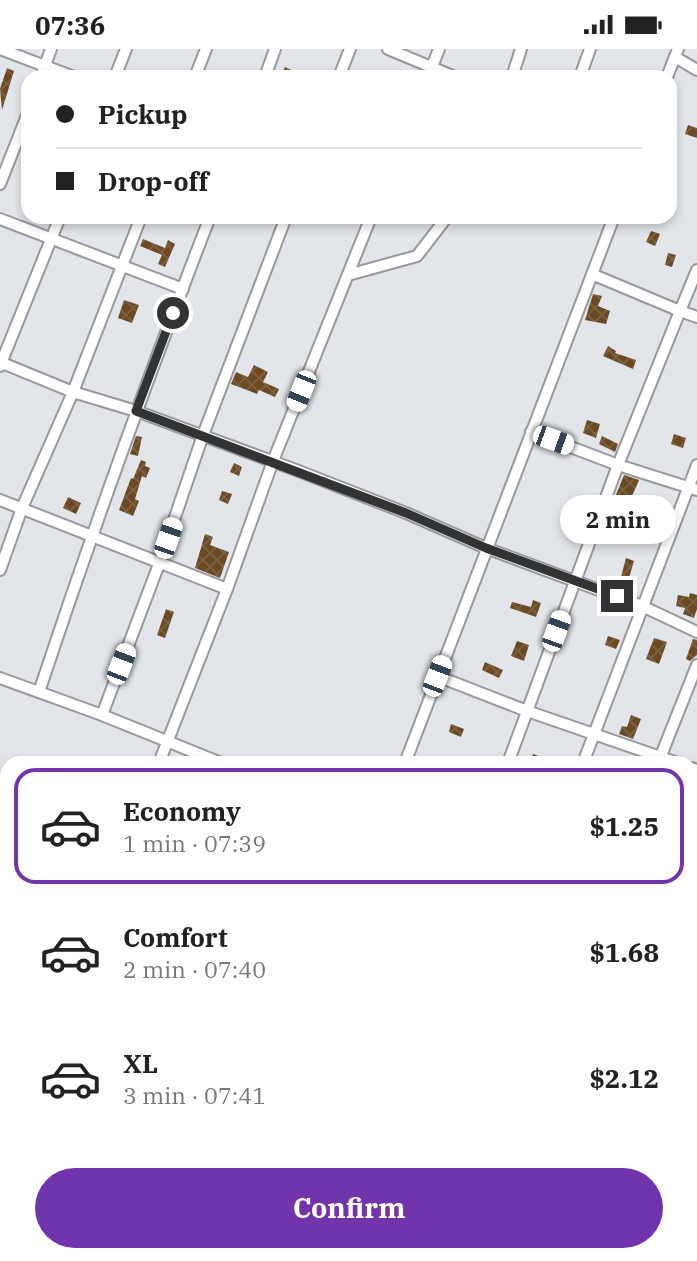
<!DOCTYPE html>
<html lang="en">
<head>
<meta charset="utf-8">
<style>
	body { margin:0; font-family:"IBM Plex Serif",serif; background:#f2f2f2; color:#222; height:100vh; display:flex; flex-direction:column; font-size:26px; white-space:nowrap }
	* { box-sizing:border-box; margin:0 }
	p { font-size:23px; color:#767676 }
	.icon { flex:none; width:38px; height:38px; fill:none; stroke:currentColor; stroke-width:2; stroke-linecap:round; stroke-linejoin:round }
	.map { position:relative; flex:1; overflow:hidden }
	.panel { position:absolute; left:0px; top:707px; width:698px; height:506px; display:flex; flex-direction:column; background:#fff; border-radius:21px 21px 0 0; box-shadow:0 4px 10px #0003 }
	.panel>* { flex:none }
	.hud { position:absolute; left:21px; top:21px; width:656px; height:154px; border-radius:21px; box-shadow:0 4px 10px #0003; display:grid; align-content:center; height:154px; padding:0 35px; background:#fff }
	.end { position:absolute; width:32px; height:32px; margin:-16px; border:9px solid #323334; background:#fff; box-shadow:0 0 0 4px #fff }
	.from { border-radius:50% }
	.bubble { position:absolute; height:49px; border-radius:24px; background:#fff; box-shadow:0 4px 10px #0003; font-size:23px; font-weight:700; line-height:49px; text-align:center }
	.car { position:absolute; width:21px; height:42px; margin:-21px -10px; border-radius:9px; box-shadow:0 0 5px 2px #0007; background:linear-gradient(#fff 24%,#345 0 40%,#fff 0 76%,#345 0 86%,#fff 0) }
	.hud b { display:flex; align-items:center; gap:24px; height:66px; font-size:26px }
	.hud b+b { border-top:2px solid #e0e0e0 }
	.hud i { width:18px; height:18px; background:#222 }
	ul { padding:12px 0 0; list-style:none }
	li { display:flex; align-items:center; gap:21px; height:116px; margin:0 14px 10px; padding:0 21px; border:4px solid transparent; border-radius:21px }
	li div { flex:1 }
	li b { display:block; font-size:26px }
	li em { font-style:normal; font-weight:700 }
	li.active { border-color:#7134aa }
	li>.icon { width:63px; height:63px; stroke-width:1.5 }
	.action { display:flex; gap:14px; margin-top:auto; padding:14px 35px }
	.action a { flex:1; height:80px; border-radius:42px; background:#7134aa; color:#fff; font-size:28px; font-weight:700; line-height:80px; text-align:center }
	.status { display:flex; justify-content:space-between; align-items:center; height:49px; padding:0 35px; background:#fff; direction:ltr }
	.status svg { height:19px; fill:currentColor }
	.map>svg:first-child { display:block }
	.building { fill:url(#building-cross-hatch) }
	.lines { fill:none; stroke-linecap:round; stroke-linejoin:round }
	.minor-casing { stroke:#979a9d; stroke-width:14 }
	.minor { stroke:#fff; stroke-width:10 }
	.route { stroke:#323334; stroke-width:9 }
</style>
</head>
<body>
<div class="status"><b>07:36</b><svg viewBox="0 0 49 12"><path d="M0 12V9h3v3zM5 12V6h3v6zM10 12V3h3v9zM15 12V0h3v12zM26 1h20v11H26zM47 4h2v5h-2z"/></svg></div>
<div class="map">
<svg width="697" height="1212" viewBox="0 0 697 1212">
	<defs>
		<pattern id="building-cross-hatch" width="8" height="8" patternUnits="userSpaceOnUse" patternTransform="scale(1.75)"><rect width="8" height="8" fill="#6b4923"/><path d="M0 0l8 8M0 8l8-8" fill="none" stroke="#7c6143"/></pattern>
	</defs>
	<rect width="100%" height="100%" fill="#e2e5e9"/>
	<!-- building -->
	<g class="building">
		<path d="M285 18 306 28H280Z"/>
		<path d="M7 19 14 22 2 61 0 40Z"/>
		<path d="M688 76 697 79V89L685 85Z"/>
		<path d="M651 182 660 185 655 197 646 193Z"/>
		<path d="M143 190 165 199 168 191 175 195 165 218 158 215 162 206 140 197Z"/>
		<path d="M668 204 676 206 672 218 665 216Z"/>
		<path d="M593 245 602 247 598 257 610 262 606 275 585 271Z"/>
		<path d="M124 251 139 256 132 274 118 269Z"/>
		<path d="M608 297 616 302 615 304 636 311 633 320 603 307Z"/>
		<path d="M254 316 268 323 263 333 279 340 275 348 259 341 257 345 231 335 236 323 248 328Z"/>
		<path d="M587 371 600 375 596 389 583 384Z"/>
		<path d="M674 385 686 389 683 399 671 395Z"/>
		<path d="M136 387 142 388 138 407 130 405Z"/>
		<path d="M602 387 618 395 615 403 599 395Z"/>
		<path d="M141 411 146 413 145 417 150 419 146 429 142 427 135 450 139 452 133 467 119 461 131 429 133 430Z"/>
		<path d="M234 414 242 418 239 427 230 423Z"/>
		<path d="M624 426 639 431 630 452 616 446Z"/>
		<path d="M222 442 232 445 228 455 219 451Z"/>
		<path d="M68 448 81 454 76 465 63 459Z"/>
		<path d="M634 453H644L640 465 632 463Z"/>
		<path d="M623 475 634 479 633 488 620 483Z"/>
		<path d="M205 485 213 488 210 496 229 503 220 529 195 519Z"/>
		<path d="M626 509 634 512 629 529 621 528Z"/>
		<path d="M607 529 623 534 621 541 605 535Z"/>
		<path d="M690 544 697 546V560L694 569 683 565 685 559 676 557 678 546 689 548Z"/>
		<path d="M533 551 541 554 536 568 510 559 512 553 531 558Z"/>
		<path d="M166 560 174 563 165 589 157 586Z"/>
		<path d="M608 587 620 591 616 600 605 596Z"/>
		<path d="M654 589 667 593 659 615 646 610Z"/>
		<path d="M693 590 697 591V606L690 612 686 610Z"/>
		<path d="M517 592 529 596 524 612 511 607Z"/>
		<path d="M485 613 503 621 499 629 482 621Z"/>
		<path d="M631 666 641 670 633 690 619 685 622 677 627 678Z"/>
		<path d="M451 675 464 680 461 688 449 683Z"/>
		<path d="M533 705 554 713V714H530Z"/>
	</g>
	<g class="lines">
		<!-- minor casing -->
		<g class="minor-casing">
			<g id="minor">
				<path d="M0 0 74 28"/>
				<path d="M388 0 455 28"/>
				<path d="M675 8 697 21"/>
				<path d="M41 28 51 0"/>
				<path d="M115 28 126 0"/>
				<path d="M195 28 206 0"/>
				<path d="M265 28 275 0"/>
				<path d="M339 28 350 0"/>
				<path d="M428 28 439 0"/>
				<path d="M512 28 521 0"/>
				<path d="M580 28 590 0"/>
				<path d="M667 28 678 0"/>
				<path d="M0 135 28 64"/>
				<path d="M0 170 183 240"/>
				<path d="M697 221 680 262 697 268"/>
				<path d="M348 226 417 207 447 168"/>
				<path d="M0 313 73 343 136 362 296 421 406 464 486 499 642 557 697 583"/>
				<path d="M0 317 60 168"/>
				<path d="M531 383 618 416 697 441"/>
				<path d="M0 451 227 540"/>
				<path d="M0 521 22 459 73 343 141 168"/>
				<path d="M437 627 527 662 678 714"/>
				<path d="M0 629 102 666 221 714"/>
				<path d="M39 643C92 483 149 325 210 168"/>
				<path d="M102 666 159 515 203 386 286 168"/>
				<path d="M159 714 227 540 273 412 371 168"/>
				<path d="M405 714 614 168"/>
				<path d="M508 714 618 416 680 262 594 226"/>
				<path d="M583 714 697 416"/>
				<path d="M658 714 697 616"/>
				<path d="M691 719 697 721"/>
				<path d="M0 809 7 812"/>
				<path d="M691 828 697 813"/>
				<path d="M0 858 7 851"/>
				<path d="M691 898 697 900"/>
				<path d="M0 994 7 999"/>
				<path d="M691 1001 697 987"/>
				<path d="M0 1094 7 1086"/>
				<path d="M0 1197 6 1212"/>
				<path d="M595 1206 612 1212"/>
				<path d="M52 1212 53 1206"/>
				<path d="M142 1212 144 1206"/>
				<path d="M230 1212 233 1206"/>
				<path d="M303 1212 306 1206"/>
				<path d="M329 1212 331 1206"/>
				<path d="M463 1212 472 1206"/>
				<path d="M522 1212 526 1206"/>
			</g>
		</g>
		<!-- minor -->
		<use href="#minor" class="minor"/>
	</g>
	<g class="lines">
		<!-- route -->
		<path class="route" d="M173 264 136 362 406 464 486 499 617 547"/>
	</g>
</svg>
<i class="end from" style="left:173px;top:264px"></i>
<i class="end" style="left:617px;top:547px"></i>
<div class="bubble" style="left:560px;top:446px;width:116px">2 min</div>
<i class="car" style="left:301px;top:342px;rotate:202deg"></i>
<i class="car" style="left:553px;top:391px;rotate:110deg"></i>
<i class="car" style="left:168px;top:489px;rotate:19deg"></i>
<i class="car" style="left:556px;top:582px;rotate:20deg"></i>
<i class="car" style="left:121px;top:615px;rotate:21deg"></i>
<i class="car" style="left:437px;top:627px;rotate:21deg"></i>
<div class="hud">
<b><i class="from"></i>Pickup</b>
<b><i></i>Drop-off</b>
</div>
<section class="panel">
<ul>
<li class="active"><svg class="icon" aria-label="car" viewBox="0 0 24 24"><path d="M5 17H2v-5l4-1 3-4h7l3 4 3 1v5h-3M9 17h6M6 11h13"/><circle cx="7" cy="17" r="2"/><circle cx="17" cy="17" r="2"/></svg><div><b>Economy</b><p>1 min · 07:39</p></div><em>$1.25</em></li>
<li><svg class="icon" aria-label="car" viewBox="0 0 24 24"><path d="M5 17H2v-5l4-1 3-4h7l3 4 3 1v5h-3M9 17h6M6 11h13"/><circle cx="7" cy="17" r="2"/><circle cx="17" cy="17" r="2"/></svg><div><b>Comfort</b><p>2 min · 07:40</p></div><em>$1.68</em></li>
<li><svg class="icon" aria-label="car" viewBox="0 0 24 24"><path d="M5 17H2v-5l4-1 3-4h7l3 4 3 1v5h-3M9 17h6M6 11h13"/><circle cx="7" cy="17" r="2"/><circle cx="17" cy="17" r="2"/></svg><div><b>XL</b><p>3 min · 07:41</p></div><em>$2.12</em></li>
</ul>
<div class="action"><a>Confirm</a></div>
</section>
</div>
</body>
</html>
